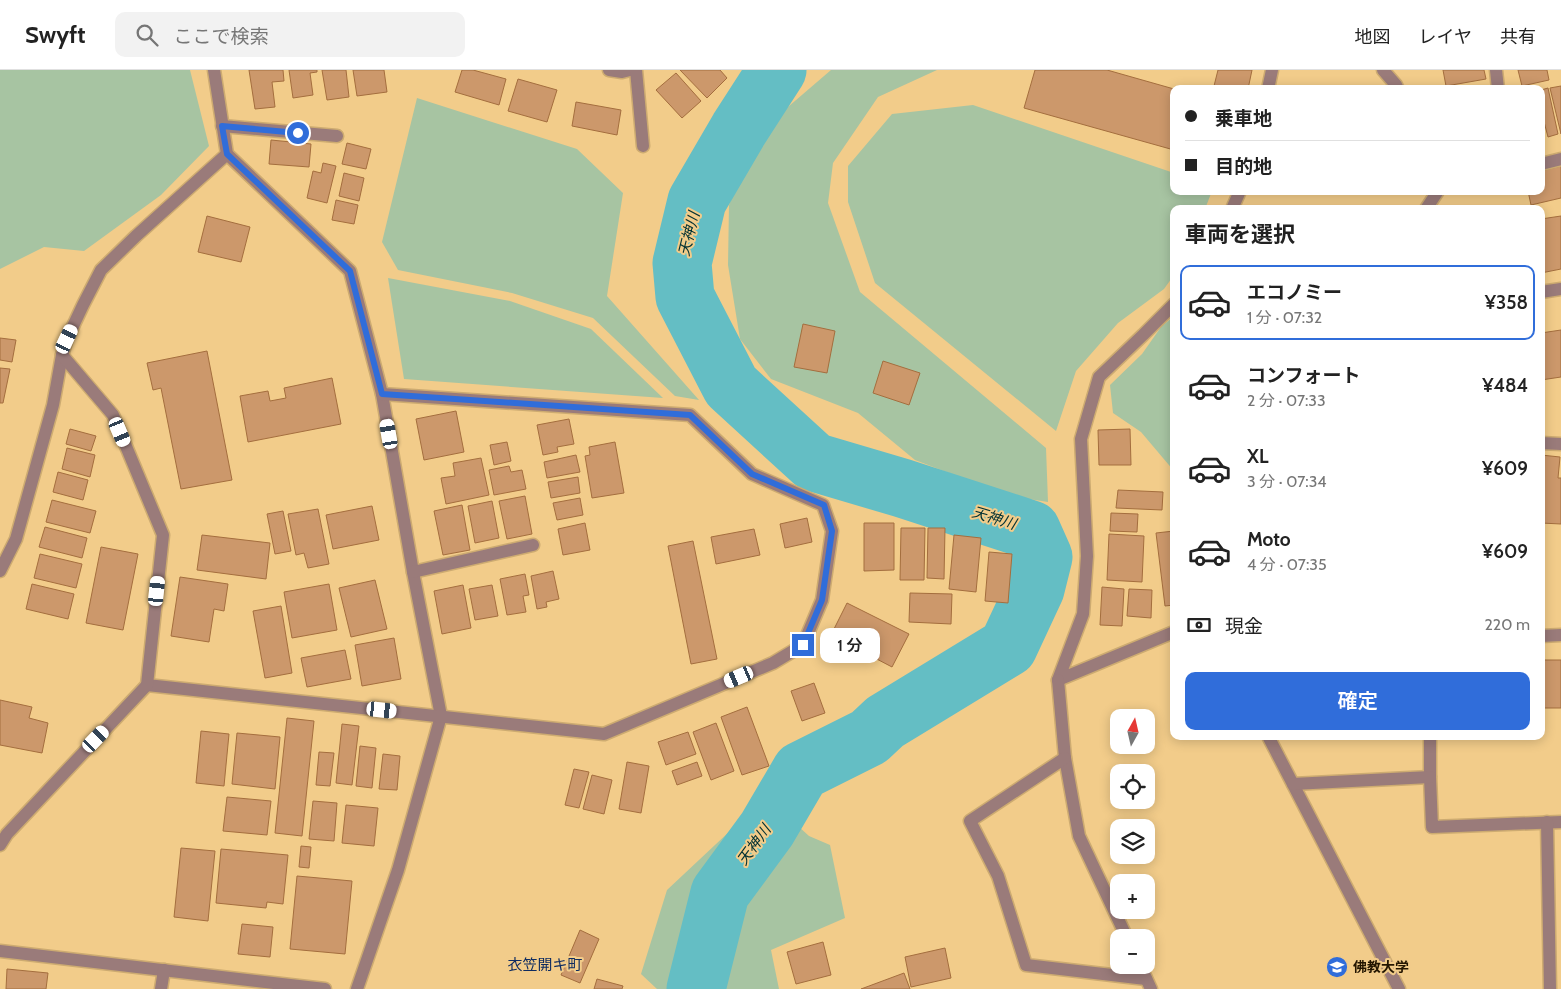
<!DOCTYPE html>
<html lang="ja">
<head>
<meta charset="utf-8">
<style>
	body { margin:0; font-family:Cabin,"Noto Sans JP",sans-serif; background:#f2f2f2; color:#222; height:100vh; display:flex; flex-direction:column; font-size:19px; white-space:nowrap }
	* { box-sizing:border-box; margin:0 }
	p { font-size:16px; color:#767676 }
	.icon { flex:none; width:28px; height:28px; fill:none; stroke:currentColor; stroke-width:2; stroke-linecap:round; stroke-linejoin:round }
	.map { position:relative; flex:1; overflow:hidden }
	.drawer { position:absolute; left:1170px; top:135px; width:375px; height:535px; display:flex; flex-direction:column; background:#fff; border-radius:10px; box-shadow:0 2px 12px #0003 }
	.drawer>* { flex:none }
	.top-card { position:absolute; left:1170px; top:15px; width:375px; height:110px; border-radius:10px; box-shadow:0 2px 12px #0003; display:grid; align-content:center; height:110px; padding:0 15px; background:#fff }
	.needle { width:32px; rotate:8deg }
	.tools { position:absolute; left:1110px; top:639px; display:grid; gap:10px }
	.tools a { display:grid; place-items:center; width:45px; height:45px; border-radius:10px; background:#fff; box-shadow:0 2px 12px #0003; font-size:25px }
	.end { position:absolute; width:22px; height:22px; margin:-11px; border:6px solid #306dda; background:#fff; box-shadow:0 0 0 2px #fff }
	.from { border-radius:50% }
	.bubble { position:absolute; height:35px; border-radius:10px; background:#fff; box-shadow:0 2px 12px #0003; font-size:16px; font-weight:600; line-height:35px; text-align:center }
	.car { position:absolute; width:15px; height:30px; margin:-15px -8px; border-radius:6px; box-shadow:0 0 4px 1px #0007; background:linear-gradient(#fff 24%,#345 0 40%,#fff 0 76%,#345 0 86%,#fff 0) }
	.top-card b { display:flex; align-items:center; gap:18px; height:48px; font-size:19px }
	.top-card b+b { border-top:1px solid #e0e0e0 }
	.top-card i { width:12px; height:12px; background:#222 }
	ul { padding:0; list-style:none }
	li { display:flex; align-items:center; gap:15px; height:75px; margin:0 10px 8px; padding:0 5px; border:2px solid transparent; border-radius:10px }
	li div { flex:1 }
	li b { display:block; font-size:19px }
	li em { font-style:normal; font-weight:600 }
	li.on { border-color:#306dda }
	li>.icon { width:45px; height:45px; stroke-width:1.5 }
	h2 { padding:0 15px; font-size:22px; line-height:60px }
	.pay { display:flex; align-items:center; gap:12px; height:55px; padding:0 15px; font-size:19px }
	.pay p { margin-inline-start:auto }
	.primary-button { display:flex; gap:10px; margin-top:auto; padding:10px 15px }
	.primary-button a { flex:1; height:58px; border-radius:10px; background:#306dda; color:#fff; font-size:20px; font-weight:600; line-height:58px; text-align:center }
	header { display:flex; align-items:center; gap:30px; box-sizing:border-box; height:70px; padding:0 25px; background:#fff; border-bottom:1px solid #e0e0e0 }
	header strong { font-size:24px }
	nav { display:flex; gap:28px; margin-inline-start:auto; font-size:18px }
	.search { width:350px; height:45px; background:#f2f2f2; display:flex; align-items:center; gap:12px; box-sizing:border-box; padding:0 18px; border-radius:10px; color:#767676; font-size:19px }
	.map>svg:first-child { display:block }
	.green { fill:#a7c4a2 }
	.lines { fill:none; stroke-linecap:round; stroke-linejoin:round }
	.river { stroke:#64bec4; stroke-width:59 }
	.building { fill:#cc986b; stroke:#a46e3e }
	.minor-casing { stroke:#cdab71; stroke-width:15 }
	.minor { stroke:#9a7b7a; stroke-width:12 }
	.route { stroke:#306dda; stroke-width:6 }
	.labels { text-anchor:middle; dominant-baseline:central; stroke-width:4; stroke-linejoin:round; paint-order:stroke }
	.poi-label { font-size:14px; font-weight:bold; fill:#231500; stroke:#f2cc8a; text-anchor:start }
	.water-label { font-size:15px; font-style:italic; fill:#023133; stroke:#f2cc8a }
	.neighbourhood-label { font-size:15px; fill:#0e2b60; stroke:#f2cc8a }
</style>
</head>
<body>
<header>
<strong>Swyft</strong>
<div class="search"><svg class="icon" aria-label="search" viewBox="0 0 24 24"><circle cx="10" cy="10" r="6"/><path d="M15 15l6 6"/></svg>ここで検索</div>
<nav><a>地図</a><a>レイヤ</a><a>共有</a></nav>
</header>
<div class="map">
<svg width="1561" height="919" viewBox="0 0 1561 919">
	<rect width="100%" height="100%" fill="#f2cc8a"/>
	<!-- green -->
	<g class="green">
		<path d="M0 0H190L209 76 161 125 84 181 44 177 0 199Z"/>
		<path d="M831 0H937L878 27 833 93 828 133 860 222 1046 378 1048 432 1010 426 915 390 858 343 771 309 740 269 728 195 729 135 760 61Z"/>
		<path d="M417 28 577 79 623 123 607 226 699 330 675 326 593 248 512 223 398 200 382 172Z"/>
		<path d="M973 35 1174 103V121H1212L1205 139H1174V205L1164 219 1118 253 1076 301 1056 361 875 213 848 132V96L892 44Z"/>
		<path d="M388 208 510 231 591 259 663 328 404 309Z"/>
		<path d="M1174 246V401L1141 362 1113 343 1110 315 1142 284 1161 257Z"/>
		<path d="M766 727 809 766 830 775 845 848 771 880 779 919H657L641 904 667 820Z"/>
	</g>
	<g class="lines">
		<!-- river -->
		<path class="river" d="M696 919 720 823 767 759 801 701 869 667 885 652 1008 577 1035 519 1043 487 1031 460 902 418 814 392 731 316 685 227 682 193 697 131 739 59 777 0"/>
	</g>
	<!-- building -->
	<g class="building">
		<path d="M249 0H283L284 11 272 12 275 37 255 39Z"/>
		<path d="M289 0H317V2L310 3 313 25 293 28Z"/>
		<path d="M322 0H346L349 27 327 30Z"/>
		<path d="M353 0H384L387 22 357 26Z"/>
		<path d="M462 0H473L506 9 499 35 455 22Z"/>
		<path d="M680 0H720L727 8 707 28Z"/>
		<path d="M1035 0H1107L1174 19V80L1024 38Z"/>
		<path d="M1218 0H1252L1248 19H1226L1214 16Z"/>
		<path d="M1443 0H1484L1486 9 1446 16Z"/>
		<path d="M1518 0H1547L1549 10 1522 16Z"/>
		<path d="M676 3 701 31 682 48 656 20Z"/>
		<path d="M518 9 557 20 547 52 508 41Z"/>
		<path d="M1561 16V64L1550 18Z"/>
		<path d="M1548 18 1558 64 1548 67 1541 40V20Z"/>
		<path d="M576 32 621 40 617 65 572 56Z"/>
		<path d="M271 70 311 74 309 97 269 94Z"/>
		<path d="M347 73 371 79 366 99 342 94Z"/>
		<path d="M323 93 336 96 327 133 307 128 313 101 321 103Z"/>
		<path d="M1561 96V128L1531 135 1528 121H1541V101Z"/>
		<path d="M344 103 364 108 359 131 339 126Z"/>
		<path d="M336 130 358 135 354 154 332 150Z"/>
		<path d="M207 146 250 157 241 192 198 182Z"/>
		<path d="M1561 146V199L1541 203V149Z"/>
		<path d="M803 254 835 261 827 303 794 297Z"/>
		<path d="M1561 260V307L1541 310V263Z"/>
		<path d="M0 268 16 270 12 292 0 290Z"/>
		<path d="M207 281 232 410 181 419 161 318 153 320 147 293Z"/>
		<path d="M883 291 920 303 909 335 873 323Z"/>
		<path d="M0 298 10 299 3 333H0Z"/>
		<path d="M332 308 341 354 248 372 240 326 268 321 270 331 286 328 284 318Z"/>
		<path d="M456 341 464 382 424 390 416 349Z"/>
		<path d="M569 349 574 374 557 377 558 382 543 385 537 355Z"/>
		<path d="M70 359 96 366 91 381 66 374Z"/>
		<path d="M1130 359 1131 395H1099L1098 360Z"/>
		<path d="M507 372 511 391 494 395 490 375Z"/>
		<path d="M615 372 624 423 592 428 585 386 590 385 589 377Z"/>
		<path d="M67 378 95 385 90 407 62 399Z"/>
		<path d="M576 385 580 402 547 408 544 392Z"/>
		<path d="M1541 385 1560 387 1558 408H1561V454L1541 453Z"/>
		<path d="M481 388 489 425 446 434 441 408 455 406 453 393Z"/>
		<path d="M509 396 511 402 522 400 526 419 494 425 489 400Z"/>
		<path d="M58 402 88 410 83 430 53 422Z"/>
		<path d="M578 407 580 423 551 428 548 412Z"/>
		<path d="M1118 420 1163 422 1162 440 1116 438Z"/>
		<path d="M525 426 532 464 507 469 499 431Z"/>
		<path d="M580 428 583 445 557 450 553 433Z"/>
		<path d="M52 430 96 441 90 463 46 452Z"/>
		<path d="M492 431 499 468 475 473 468 436Z"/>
		<path d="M462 435 470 480 443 485 434 441Z"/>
		<path d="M372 436 379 470 333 479 326 445Z"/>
		<path d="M318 439 329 494 308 498 304 483 296 485 288 444Z"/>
		<path d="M283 441 291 481 275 484 267 444Z"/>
		<path d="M1111 443 1138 444 1137 462 1110 461Z"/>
		<path d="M807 448 812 472 785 478 780 454Z"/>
		<path d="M585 453 590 480 563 485 558 459Z"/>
		<path d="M864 453H894V500L864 501Z"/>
		<path d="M45 457 87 468 82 488 39 477Z"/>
		<path d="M901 458H925L924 510H900Z"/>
		<path d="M928 458H945L944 509 927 508Z"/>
		<path d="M754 459 760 485 716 494 711 467Z"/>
		<path d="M1174 461V535L1165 536 1156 463Z"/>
		<path d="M1109 464 1144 466 1142 512 1107 510Z"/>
		<path d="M202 465 270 473 266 509 197 500Z"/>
		<path d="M954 465 981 468 976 522 949 519Z"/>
		<path d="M693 471 717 589 691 594 668 476Z"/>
		<path d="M101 477 138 484 123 560 86 553Z"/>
		<path d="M989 482 1012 484 1008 533 985 531Z"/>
		<path d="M40 484 82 494 76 518 34 508Z"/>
		<path d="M553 501 559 529 546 532 547 537 537 539 531 506Z"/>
		<path d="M525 504 529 525 523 526 526 542 507 545 500 509Z"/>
		<path d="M180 507 228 514 224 541 214 539 209 572 171 566Z"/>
		<path d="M375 510 387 559 351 567 339 518Z"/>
		<path d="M32 514 74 524 68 549 26 539Z"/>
		<path d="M329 514 337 560 292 568 284 522Z"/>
		<path d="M463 515 471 558 442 564 434 521Z"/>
		<path d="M492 515 498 546 475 550 469 519Z"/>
		<path d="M1102 517 1124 519 1122 556 1100 555Z"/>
		<path d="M1129 519 1152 520 1151 548 1127 546Z"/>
		<path d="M910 523 952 524 951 554 909 552Z"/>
		<path d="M847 533 909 564 892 597 831 565Z"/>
		<path d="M281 536 292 603 265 608 253 541Z"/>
		<path d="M394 568 401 609 362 616 355 575Z"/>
		<path d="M345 580 351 609 307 617 301 588Z"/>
		<rect x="1541" y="590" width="20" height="48"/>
		<path d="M814 613 825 643 802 651 791 621Z"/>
		<path d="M0 630 32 637 29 648 48 653 42 683 0 675Z"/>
		<path d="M747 637 769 696 742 705 721 647Z"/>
		<path d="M287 648 314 651 302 766 275 763Z"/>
		<path d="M716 653 734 701 711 710 693 662Z"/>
		<path d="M342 654 359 656 352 715 336 713Z"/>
		<path d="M201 661 229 664 224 716 196 713Z"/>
		<path d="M688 662 696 684 666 695 658 672Z"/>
		<path d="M237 663 280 667 275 719 232 714Z"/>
		<path d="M360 676 376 678 372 718 356 716Z"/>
		<path d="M319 682 334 683 330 716 316 715Z"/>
		<path d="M383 684 400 686 397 720 379 719Z"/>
		<path d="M627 692 649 696 641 743 619 739Z"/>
		<path d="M697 692 702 706 677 715 672 701Z"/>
		<path d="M574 699 589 702 579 738 565 735Z"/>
		<path d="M592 705 612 710 604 744 583 739Z"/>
		<path d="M227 727 271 731 267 765 223 761Z"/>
		<path d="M313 731 337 733 334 771 309 769Z"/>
		<path d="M346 735 378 738 374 776 342 773Z"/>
		<path d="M301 776 311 777 309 798 299 797Z"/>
		<path d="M181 778 215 781 208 851 174 847Z"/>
		<path d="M221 779 288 785 283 834 267 832 266 838 216 833Z"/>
		<path d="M297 806 352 811 345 884 290 879Z"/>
		<path d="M242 854 273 857 270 887 238 884Z"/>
		<path d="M580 860 599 869 580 913 561 905Z"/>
		<path d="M823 872 831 905 796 914 787 882Z"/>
		<path d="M945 878 951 908 911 917 905 887Z"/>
		<path d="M7 899 48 903 46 919H6Z"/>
		<path d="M904 903 910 919H861Z"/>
		<path d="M597 909 623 916 622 919H594Z"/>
	</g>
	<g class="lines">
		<!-- minor casing -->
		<g class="minor-casing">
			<g id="minor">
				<path d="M214 0 227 84 350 201 382 324 413 502 441 646 398 800 357 919"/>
				<path d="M609 0 622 2 630 0"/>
				<path d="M636 0 643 76"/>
				<path d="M1383 0 1396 15 1398 19"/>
				<path d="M1496 0 1498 19"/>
				<path d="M1268 19 1272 0"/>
				<path d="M222 56 337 66"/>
				<path d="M1541 94 1561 89"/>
				<path d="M1232 139 1240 121"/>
				<path d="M1426 139 1438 121"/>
				<path d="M1541 222 1561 219"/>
				<path d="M1174 234 1143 265 1099 307 1081 369 1087 486 1083 544 1058 610 1174 562"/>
				<path d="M1541 373 1561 374"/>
				<path d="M0 501 16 469 53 335 62 285 67 269 83 235 101 200 136 166 227 84"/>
				<path d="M413 502 533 475"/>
				<path d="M1541 566 1561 565"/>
				<path d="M1058 610 1065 688 1079 766 1127 868"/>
				<path d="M147 615 604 664 773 593 803 575 822 530 832 461 823 435 752 404 690 345 382 324"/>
				<path d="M1268 666 1399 919"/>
				<path d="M1430 666V707L1432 757 1561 752"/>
				<path d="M1065 688 970 751 998 806 1026 895 1146 909"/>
				<path d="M1293 714 1430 707"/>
				<path d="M1547 752 1550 919"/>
				<path d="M0 775 7 764 147 615 163 465 113 345 62 285"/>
				<path d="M0 881 325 919"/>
				<path d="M1140 895 1151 919"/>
				<path d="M161 919 164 900"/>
			</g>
		</g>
		<!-- minor -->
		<use href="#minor" class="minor"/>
	</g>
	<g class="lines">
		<!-- route -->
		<path class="route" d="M298 63 222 56 227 84 350 201 382 324 690 345 752 404 824 435 832 461 822 530 803 575"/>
	</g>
	<!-- icons -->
	<defs>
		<g id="university-disc" transform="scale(1.125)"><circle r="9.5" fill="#306dda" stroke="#f2cc8a"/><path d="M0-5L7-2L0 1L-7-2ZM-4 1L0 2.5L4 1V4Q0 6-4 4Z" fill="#fff"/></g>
	</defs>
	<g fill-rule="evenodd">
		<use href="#university-disc" x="1337" y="897"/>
	</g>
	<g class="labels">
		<!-- poi labels -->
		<g class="poi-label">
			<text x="1353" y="897">佛教大学</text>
		</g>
		<!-- water labels -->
		<g class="water-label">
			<text transform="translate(689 164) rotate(-76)">天神川</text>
			<text transform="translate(994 448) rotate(17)">天神川</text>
			<text transform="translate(754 775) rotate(-54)">天神川</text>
		</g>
		<!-- neighbourhood labels -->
		<g class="neighbourhood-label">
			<text x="545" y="895">衣笠開キ町</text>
		</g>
	</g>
</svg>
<div class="tools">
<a><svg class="needle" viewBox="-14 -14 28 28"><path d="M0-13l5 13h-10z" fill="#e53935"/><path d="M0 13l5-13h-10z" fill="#767676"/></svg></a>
<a><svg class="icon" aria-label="locate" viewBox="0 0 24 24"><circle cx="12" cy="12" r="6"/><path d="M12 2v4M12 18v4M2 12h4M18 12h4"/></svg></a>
<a><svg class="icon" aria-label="layers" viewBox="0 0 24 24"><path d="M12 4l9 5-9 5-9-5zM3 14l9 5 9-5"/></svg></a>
<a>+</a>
<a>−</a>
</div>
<i class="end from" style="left:298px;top:63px"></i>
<i class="end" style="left:803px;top:575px"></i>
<div class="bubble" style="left:820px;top:558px;width:60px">1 分</div>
<i class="car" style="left:67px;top:269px;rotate:25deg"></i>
<i class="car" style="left:120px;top:362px;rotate:157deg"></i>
<i class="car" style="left:389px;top:364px;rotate:350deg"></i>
<i class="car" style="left:157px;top:521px;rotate:6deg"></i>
<i class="car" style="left:739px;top:607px;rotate:247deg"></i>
<i class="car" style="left:382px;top:640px;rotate:96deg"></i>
<i class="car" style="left:96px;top:669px;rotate:44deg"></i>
<div class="top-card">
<b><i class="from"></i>乗車地</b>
<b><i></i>目的地</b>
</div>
<section class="drawer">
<h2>車両を選択</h2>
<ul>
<li class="on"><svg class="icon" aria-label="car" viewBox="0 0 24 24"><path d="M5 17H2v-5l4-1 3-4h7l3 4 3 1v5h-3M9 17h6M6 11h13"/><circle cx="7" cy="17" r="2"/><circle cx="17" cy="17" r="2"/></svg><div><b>エコノミー</b><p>1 分 · 07:32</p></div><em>¥358</em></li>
<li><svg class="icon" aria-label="car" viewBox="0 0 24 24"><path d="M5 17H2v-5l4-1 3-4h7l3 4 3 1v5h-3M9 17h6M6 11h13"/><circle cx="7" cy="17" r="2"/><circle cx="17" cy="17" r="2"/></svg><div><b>コンフォート</b><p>2 分 · 07:33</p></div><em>¥484</em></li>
<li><svg class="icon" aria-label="car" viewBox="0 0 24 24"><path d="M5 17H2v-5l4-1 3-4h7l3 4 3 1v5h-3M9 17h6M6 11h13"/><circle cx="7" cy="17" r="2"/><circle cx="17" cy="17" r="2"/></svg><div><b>XL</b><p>3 分 · 07:34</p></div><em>¥609</em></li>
<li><svg class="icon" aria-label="car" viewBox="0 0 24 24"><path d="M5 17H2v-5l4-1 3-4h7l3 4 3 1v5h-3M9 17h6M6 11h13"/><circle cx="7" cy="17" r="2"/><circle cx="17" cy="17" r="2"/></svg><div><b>Moto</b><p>4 分 · 07:35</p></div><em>¥609</em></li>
</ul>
<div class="pay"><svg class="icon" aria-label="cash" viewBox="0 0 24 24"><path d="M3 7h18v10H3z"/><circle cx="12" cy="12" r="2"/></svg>現金<p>220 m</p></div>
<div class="primary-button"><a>確定</a></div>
</section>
</div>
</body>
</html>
